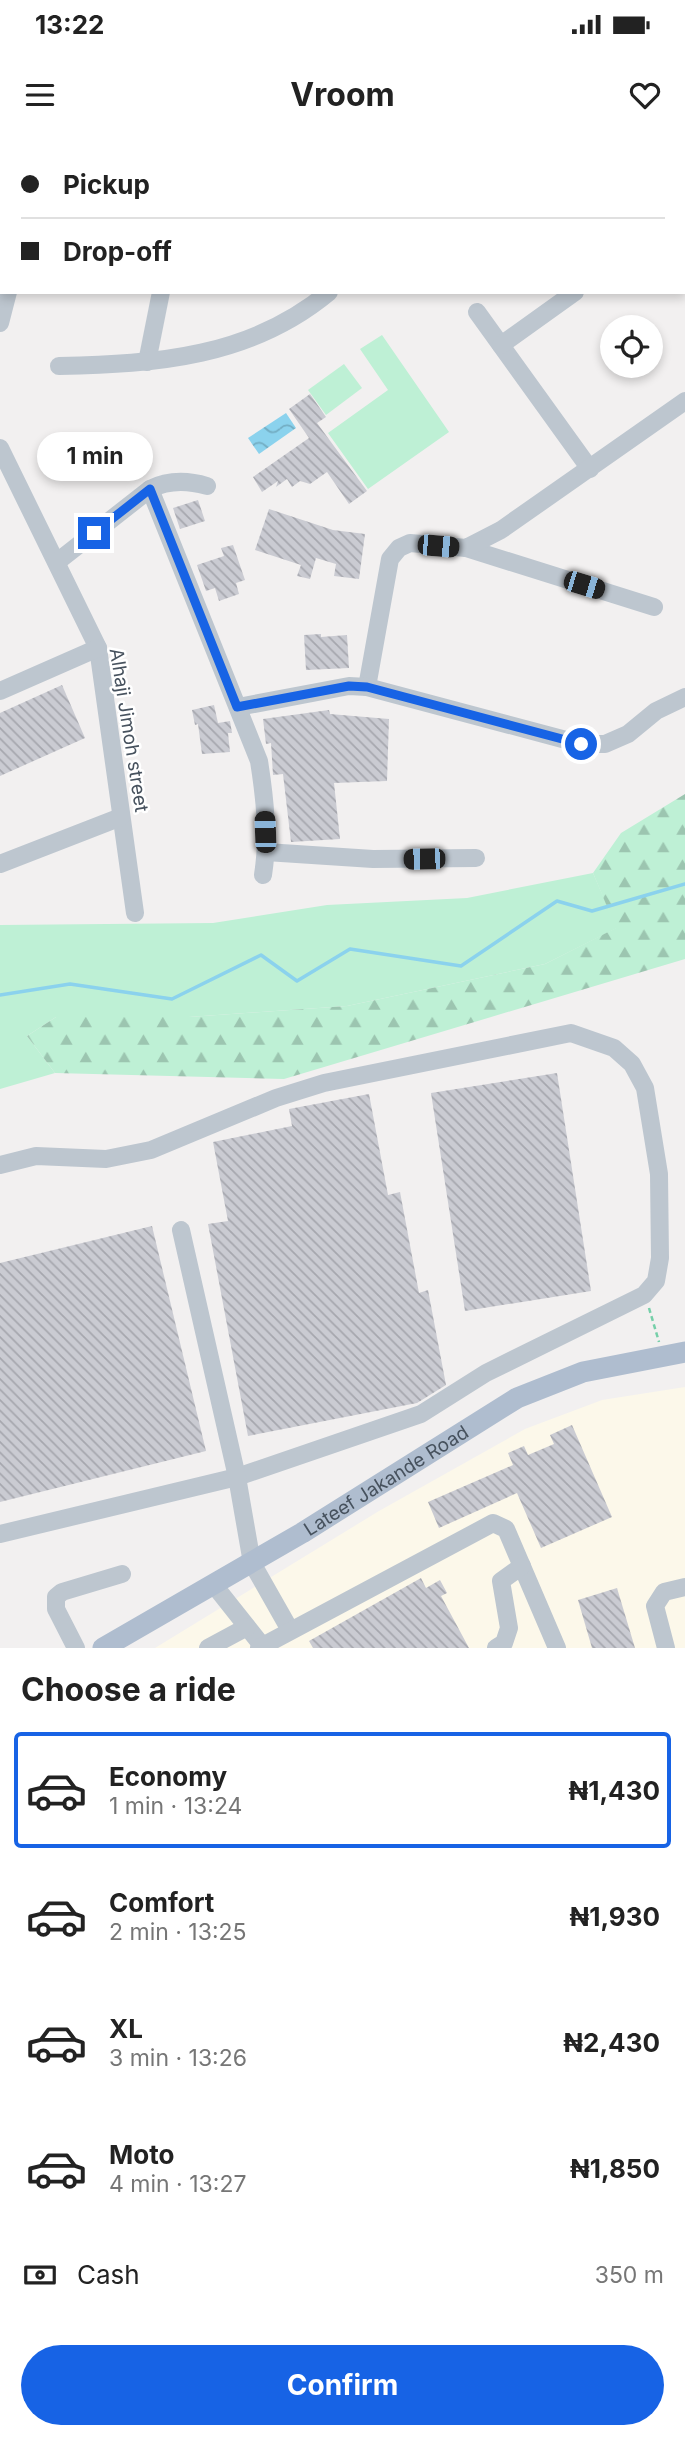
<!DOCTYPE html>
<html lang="en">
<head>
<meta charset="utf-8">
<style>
	body { margin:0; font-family:Inter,sans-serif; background:#f6f6f6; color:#222; height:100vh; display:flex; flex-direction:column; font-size:26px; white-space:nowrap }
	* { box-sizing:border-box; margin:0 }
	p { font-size:23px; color:#767676 }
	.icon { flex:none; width:38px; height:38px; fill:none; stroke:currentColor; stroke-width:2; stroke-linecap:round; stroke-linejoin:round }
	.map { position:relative; height:1508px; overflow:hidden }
	.drawer { display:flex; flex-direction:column; background:#fff; flex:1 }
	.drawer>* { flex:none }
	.hud { position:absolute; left:0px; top:0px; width:686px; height:154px; box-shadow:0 4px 10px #0003; display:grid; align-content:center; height:154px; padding:0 21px; background:#fff }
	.fabs { position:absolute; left:600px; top:175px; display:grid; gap:14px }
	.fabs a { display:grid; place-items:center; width:63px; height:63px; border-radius:50%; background:#fff; box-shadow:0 4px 10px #0003; font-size:35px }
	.end { position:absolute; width:32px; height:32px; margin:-16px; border:9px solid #1763e5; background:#fff; box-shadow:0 0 0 4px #fff }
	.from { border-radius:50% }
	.bubble { position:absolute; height:49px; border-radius:24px; background:#fff; box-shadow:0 4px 10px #0003; font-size:23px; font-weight:700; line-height:49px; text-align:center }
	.car { position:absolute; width:21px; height:42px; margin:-21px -10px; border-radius:9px; box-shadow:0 0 5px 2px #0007; background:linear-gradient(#222 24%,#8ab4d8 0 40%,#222 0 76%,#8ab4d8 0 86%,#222 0) }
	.hud b { display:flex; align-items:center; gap:24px; height:66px; font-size:26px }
	.hud b+b { border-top:2px solid #e0e0e0 }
	.hud i { width:18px; height:18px; background:#222 }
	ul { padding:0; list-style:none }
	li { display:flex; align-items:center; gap:21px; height:116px; margin:0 14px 10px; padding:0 7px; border:4px solid transparent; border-radius:7px }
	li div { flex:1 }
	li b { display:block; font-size:26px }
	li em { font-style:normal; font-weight:700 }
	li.current { border-color:#1763e5 }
	li>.icon { width:63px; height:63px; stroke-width:1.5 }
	h2 { padding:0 21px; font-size:32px; line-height:84px }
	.pay { display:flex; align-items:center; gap:18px; height:77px; padding:0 21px; font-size:26px }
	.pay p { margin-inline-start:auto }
	.cta { display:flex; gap:14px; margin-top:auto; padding:14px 21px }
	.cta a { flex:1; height:80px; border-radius:42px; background:#1763e5; color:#fff; font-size:28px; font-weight:700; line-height:80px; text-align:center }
	.status { display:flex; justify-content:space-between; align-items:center; height:49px; padding:0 35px; background:#fff; direction:ltr }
	.status svg { height:19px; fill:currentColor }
	header { display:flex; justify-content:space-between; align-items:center; height:91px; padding:0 21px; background:#fff; font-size:32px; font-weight:700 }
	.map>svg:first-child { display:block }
	.commercial { fill:#fcf8ea }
	.grass { fill:#bef0d5 }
	.forest { fill:url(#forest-firs) }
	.water { fill:url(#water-waves) }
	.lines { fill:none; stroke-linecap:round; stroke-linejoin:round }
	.stream { stroke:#8bd2ed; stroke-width:3.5 }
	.building { fill:url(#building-back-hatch) }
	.path { stroke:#76cfa9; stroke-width:2.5; stroke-dasharray:5 3.5; stroke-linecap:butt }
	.minor { stroke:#bdc6cf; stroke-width:18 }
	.major { stroke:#afbdcf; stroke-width:21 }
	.route { stroke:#1763e5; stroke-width:9 }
	.labels { text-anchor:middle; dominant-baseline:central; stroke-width:5; stroke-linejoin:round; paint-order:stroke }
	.street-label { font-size:19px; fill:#47525e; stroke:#fff }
</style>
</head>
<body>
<div class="status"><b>13:22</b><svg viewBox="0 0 49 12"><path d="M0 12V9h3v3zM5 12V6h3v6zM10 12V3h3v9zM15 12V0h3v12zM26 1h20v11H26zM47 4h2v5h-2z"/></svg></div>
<header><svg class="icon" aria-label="menu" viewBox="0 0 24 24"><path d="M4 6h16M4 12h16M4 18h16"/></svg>Vroom<svg class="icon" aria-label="heart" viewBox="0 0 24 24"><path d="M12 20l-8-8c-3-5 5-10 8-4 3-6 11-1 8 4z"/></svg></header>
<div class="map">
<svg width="685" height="1508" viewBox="0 0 685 1508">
	<defs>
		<pattern id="forest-firs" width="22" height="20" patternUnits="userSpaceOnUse" patternTransform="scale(1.75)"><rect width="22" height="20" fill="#bef0d5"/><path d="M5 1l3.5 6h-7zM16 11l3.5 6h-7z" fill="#9cc5b0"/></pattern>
		<pattern id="water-waves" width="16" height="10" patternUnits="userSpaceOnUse" patternTransform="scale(1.75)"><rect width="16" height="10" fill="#8bd2ed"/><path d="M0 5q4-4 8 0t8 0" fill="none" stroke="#73adc3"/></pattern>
		<pattern id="building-back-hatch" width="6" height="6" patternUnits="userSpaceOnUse" patternTransform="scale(1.75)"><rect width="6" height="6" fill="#cacbd2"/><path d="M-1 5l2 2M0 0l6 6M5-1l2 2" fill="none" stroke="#a6a7ae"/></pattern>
	</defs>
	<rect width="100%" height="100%" fill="#f2f0f0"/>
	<!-- commercial -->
	<path class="commercial" d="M685 1247V1508H155L379 1371 525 1289 602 1260Z"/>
	<!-- grass -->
	<g class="grass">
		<path d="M382 195 449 292 368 349 328 293 388 250 360 209Z"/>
		<path d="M344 224 362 248 326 275 308 250Z"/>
		<path d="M593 733 617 788 545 824 347 866 189 877H56L27 896 55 933 0 949V785L213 783 327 765 467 758Z"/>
	</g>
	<!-- forest -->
	<path class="forest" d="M685 654V819L284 939 55 933 27 896 56 877H189L347 866 545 824 616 788 593 733 621 693Z"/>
	<!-- water -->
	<path class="water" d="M286 273 296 288 259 314 248 298Z"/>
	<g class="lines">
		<!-- stream -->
		<path class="stream" d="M0 855 70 844 172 859 261 815 297 841 350 809 461 826 557 761 592 771 685 744"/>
	</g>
	<!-- building -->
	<g class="building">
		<path d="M310 254 326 277 317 283 367 351 349 364 327 332 310 344 300 341 292 347 287 339 276 347 278 341 262 352 253 337 309 298 289 269Z"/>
		<path d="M198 360 205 381 180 389 173 368Z"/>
		<path d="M269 369 333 390 365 394 359 439 334 436 336 424 316 418 310 439 297 436 301 425 255 410Z"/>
		<path d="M233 405 245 440 236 443 239 454 219 461 215 448 206 451 197 425 224 416 221 408Z"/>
		<path d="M321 494V497L347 495 349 528 306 530 304 495Z"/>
		<path d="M62 545 85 598 0 636V573Z"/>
		<path d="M214 565 218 583 230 581 232 593H228L230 612 202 614 198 584 195 585 192 570Z"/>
		<path d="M329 570 330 574 389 579 387 641 334 643 340 699 291 702 283 634 273 635 271 603 266 604 263 579Z"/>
		<path d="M557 933 591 1151 465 1171 431 953Z"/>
		<path d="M369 954 388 1055 400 1052 419 1153 428 1150 446 1245 417 1263 248 1296 208 1084 228 1081 213 1002 292 986 289 969Z"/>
		<path d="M152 1086 206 1311 0 1362V1123Z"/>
		<path d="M572 1285 612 1377 541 1408 517 1353 439 1388 428 1362 513 1325 508 1313 524 1306 528 1315 554 1304 550 1295Z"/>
		<path d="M421 1438 426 1448 440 1440 447 1453 441 1456 469 1508H313L309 1501Z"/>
		<path d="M617 1448 635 1508H592L578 1460Z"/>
	</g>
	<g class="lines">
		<!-- path -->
		<path class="path" d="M649 1168 659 1202"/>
		<!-- minor -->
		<g class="minor">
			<path d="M467 0 468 2"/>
			<path d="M46 2V0"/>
			<path d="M191 2V0"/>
			<path d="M514 2 517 0"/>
			<path d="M0 5H2"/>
			<path d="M684 74H685"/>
			<path d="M477 172 590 329"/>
			<path d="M0 183 8 152"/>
			<path d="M501 205 575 152"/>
			<path d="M147 222 161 152"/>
			<path d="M59 226C157 224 251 217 329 152"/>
			<path d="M0 308 98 508 135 773"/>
			<path d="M150 349 259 621C265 659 269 697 263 735"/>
			<path d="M466 408 654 467"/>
			<path d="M57 422 150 349C168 340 187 340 207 346"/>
			<path d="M367 547 390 419 399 408 410 403 466 408 501 390 685 261"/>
			<path d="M0 551 98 508"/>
			<path d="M238 567 349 546 367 547 581 604H605L628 594 656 571 685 557"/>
			<path d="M266 712 373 719 476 718"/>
			<path d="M0 724 121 677"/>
			<path d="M0 1025 36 1016 106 1019 151 1010 276 958 324 943 571 893 614 908 632 924 645 948 659 1034 660 1118 656 1141 644 1155 486 1233 421 1274 237 1337 0 1394"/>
			<path d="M181 1090 237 1337 252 1423 290 1490"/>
			<path d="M214 1445 264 1508"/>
			<path d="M76 1508 56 1469V1457L62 1452 122 1434"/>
			<path d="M208 1508 247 1487"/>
			<path d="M259 1508 493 1383 506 1389 557 1508"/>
			<path d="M496 1508 504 1503 509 1488 501 1441 522 1426"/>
			<path d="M666 1508 655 1466 664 1452 685 1447"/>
		</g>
		<!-- major -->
		<path class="major" id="s1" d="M103 1508 302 1393 517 1258 583 1232 685 1212"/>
	</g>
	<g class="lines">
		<!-- route -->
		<path class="route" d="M94 393 150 349 237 567 349 546 367 547 581 604"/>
	</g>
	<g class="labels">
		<!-- street labels -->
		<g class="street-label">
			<text transform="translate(129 590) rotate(81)">Alhaji Jimoh street</text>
			<text stroke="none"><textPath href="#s1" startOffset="329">Lateef Jakande Road</textPath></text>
		</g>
	</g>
</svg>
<div class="fabs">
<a><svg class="icon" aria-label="locate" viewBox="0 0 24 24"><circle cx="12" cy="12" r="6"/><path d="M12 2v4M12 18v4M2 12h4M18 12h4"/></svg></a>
</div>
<i class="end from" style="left:581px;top:604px"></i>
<i class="end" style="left:94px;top:393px"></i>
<div class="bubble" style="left:37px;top:292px;width:116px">1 min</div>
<i class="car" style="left:438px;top:406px;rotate:95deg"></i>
<i class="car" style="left:584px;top:445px;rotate:107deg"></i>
<i class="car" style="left:265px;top:692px;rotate:358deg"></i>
<i class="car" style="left:424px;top:719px;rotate:269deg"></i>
<div class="hud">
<b><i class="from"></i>Pickup</b>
<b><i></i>Drop-off</b>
</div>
</div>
<section class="drawer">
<h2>Choose a ride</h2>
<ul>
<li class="current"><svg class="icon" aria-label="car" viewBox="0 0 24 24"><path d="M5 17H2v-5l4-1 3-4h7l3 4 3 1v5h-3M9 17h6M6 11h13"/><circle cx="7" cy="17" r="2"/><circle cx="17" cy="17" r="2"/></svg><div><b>Economy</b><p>1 min · 13:24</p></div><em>₦1,430</em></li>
<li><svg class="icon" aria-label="car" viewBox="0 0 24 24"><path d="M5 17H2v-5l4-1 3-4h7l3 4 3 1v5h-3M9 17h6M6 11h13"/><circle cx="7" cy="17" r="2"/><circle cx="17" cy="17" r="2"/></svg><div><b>Comfort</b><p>2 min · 13:25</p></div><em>₦1,930</em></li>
<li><svg class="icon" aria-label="car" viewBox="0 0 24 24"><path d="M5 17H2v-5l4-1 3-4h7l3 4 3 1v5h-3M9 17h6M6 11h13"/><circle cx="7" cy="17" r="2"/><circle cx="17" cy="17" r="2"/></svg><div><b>XL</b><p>3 min · 13:26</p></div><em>₦2,430</em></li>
<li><svg class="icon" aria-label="car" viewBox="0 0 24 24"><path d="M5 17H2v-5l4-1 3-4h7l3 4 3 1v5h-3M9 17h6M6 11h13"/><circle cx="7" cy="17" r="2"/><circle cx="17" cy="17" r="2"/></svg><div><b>Moto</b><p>4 min · 13:27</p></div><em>₦1,850</em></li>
</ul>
<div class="pay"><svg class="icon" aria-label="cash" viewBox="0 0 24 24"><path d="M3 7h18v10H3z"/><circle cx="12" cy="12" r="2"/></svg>Cash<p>350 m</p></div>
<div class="cta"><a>Confirm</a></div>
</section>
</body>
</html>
